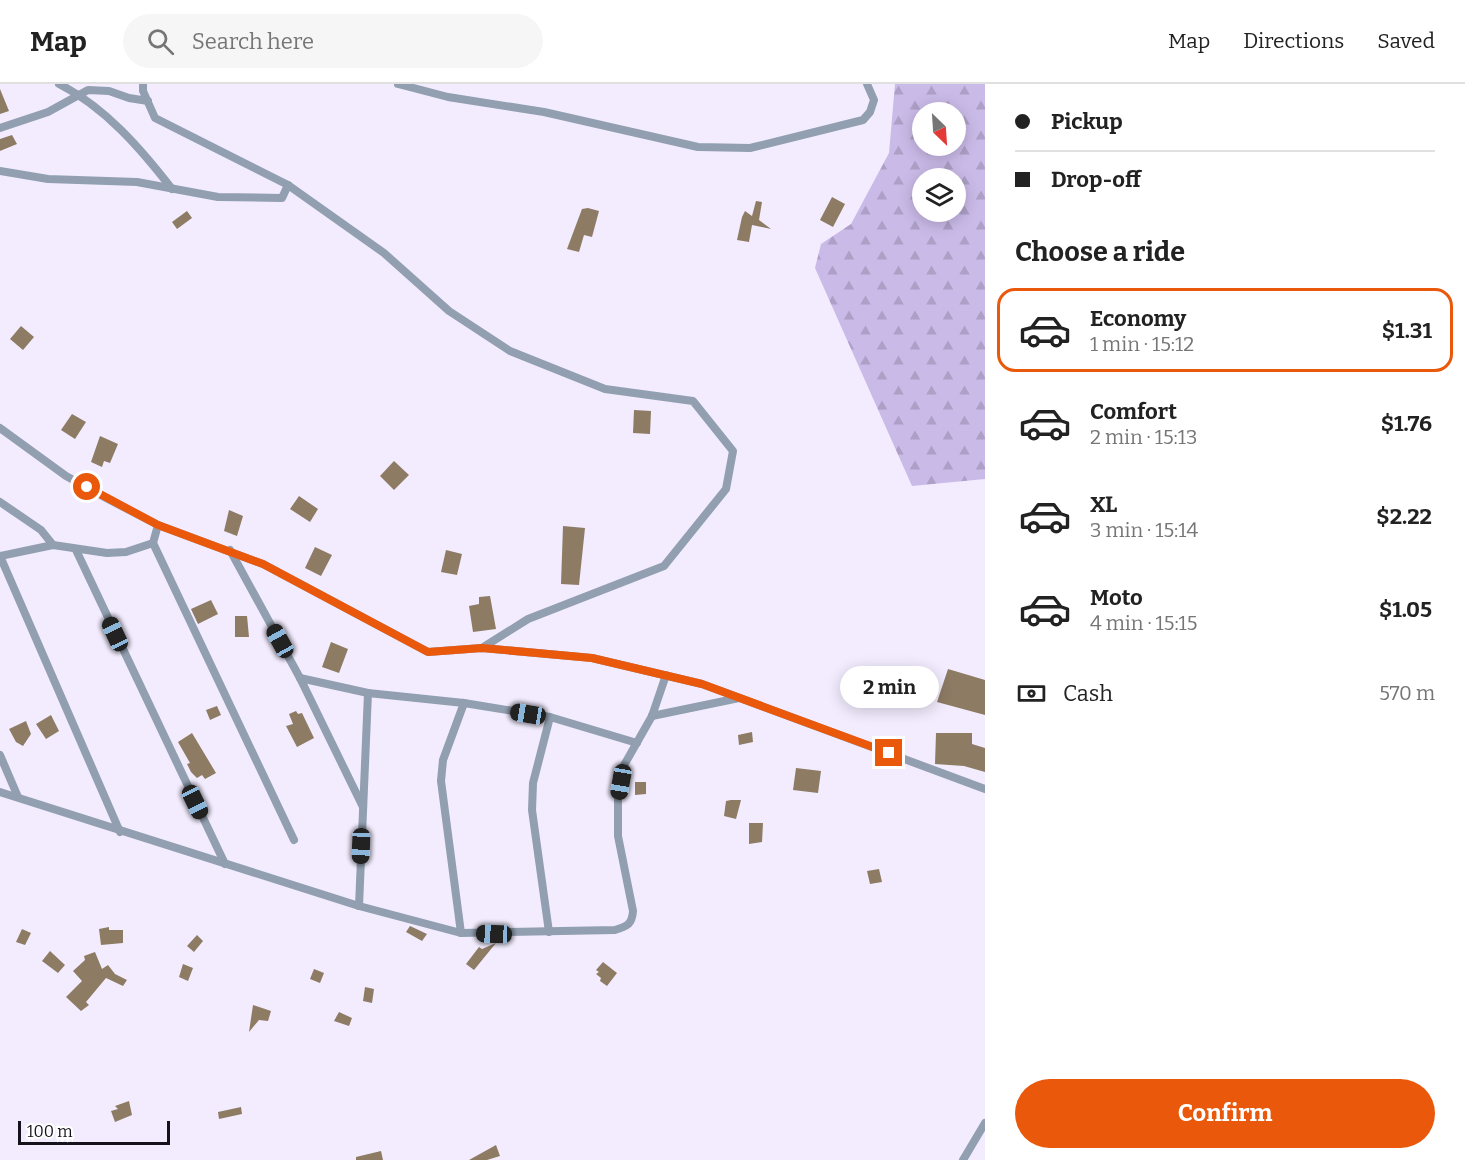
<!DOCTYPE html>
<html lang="en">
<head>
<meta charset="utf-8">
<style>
	body { margin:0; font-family:Bitter,serif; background:#f6f6f6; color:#222; height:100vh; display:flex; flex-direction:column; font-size:22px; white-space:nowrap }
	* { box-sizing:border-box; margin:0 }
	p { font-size:20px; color:#767676 }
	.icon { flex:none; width:33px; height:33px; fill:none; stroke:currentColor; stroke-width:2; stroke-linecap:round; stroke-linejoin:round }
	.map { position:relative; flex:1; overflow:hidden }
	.side { display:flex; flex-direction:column; background:#fff; width:480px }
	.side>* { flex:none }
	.top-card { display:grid; align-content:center; height:132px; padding:0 30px; background:#fff }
	.needle { width:39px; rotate:155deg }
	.buttons { position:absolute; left:912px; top:18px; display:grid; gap:12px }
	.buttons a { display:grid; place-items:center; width:54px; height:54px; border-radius:50%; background:#fff; box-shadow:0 3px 15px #0003; font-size:30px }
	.scale { position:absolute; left:18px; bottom:15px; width:152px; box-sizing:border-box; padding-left:6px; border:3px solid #15121c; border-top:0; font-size:16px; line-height:21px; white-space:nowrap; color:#15121c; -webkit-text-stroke:4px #fff; paint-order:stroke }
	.end { position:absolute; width:27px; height:27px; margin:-14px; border:8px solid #ea580c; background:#fff; box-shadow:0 0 0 3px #fff }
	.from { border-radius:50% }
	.bubble { position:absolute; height:42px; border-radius:21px; background:#fff; box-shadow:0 3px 15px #0003; font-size:20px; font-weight:700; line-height:42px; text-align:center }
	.car { position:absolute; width:18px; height:36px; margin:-18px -9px; border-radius:8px; box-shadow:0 0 4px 2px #0007; background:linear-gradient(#222 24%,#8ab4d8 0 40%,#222 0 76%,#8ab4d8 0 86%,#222 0) }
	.top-card b { display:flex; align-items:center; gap:21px; height:57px; font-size:22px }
	.top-card b+b { border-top:2px solid #e0e0e0 }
	.top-card i { width:15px; height:15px; background:#222 }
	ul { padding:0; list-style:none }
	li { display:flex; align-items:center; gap:18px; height:84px; margin:0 12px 9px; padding:0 18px; border:3px solid transparent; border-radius:18px }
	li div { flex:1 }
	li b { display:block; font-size:22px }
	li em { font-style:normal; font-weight:700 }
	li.selected { border-color:#ea580c }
	li>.icon { width:54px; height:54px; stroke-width:1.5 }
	h2 { padding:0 30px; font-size:27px; line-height:72px }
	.pay { display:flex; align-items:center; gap:15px; height:66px; padding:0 30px; font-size:22px }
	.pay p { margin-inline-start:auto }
	.primary-button { display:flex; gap:12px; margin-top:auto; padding:12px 30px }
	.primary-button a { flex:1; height:69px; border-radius:36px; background:#ea580c; color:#fff; font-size:24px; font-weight:700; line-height:69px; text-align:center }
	header { display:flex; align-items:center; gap:36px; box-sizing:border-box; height:84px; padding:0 30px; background:#fff; border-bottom:2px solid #e0e0e0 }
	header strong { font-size:28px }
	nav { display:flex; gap:33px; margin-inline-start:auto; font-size:21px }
	.search { width:420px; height:54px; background:#f6f6f6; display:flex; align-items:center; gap:15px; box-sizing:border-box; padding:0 21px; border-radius:33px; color:#767676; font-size:22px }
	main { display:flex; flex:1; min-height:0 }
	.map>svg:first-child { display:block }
	.forest { fill:url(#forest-firs); fill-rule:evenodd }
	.building { fill:#8d7b64 }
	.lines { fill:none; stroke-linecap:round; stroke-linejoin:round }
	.street { stroke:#919fb0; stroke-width:8 }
	.route { stroke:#ea580c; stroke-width:8 }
</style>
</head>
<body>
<header>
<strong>Map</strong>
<div class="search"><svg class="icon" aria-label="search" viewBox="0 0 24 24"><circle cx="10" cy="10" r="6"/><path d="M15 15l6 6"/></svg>Search here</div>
<nav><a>Map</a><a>Directions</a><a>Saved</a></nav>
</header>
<main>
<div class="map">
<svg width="985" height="1076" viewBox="0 0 985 1076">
	<defs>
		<pattern id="forest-firs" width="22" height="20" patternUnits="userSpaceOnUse" patternTransform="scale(1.5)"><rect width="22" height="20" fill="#cabae8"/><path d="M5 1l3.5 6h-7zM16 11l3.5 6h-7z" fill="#ad9fc6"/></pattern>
	</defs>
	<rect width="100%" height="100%" fill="#f2ecfe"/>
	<!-- forest -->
	<path class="forest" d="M895 0H985V395L912 402 815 184 821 160 851 140 889 69ZM922 28H956V62H922ZM922 94H956V128H922Z"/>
	<!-- building -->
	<g class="building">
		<path d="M0 5 9 27 0 30Z"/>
		<path d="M12 51 17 60 0 67V55Z"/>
		<path d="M832 113 845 120 833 143 820 136Z"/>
		<path d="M756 117 762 118 759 136 771 145 752 141 749 158 737 156 742 133 745 127 752 132Z"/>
		<path d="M588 124 599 127 592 153 584 151 579 168 567 165 582 125Z"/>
		<path d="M187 127 192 134 177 145 172 138Z"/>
		<path d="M21 242 34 253 23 266 10 255Z"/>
		<path d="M634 326 651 327 650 350 633 349Z"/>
		<path d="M72 330 86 338 75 355 61 346Z"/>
		<path d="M100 352 118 360 110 379 104 377 102 383 91 378Z"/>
		<path d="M394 377 409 391 394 406 380 392Z"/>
		<path d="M299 412 318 425 310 438 290 425Z"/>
		<path d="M229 426 243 432 237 452 224 447Z"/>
		<path d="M563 442 585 444 579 501 561 500Z"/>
		<path d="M315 463 332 471 321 492 305 484Z"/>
		<path d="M446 466 462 470 457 491 441 488Z"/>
		<path d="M490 512 496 545 473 548 469 522 479 520V513Z"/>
		<path d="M211 516 218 530 198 540 191 525Z"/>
		<path d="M235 532H247L249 553H235Z"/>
		<path d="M331 558 348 565 339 589 322 583Z"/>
		<path d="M948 585 985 596V631L937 618Z"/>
		<path d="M217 622 221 631 210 636 206 626Z"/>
		<path d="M296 627 298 630 302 629 314 654 297 663 286 642 293 640 289 630Z"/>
		<path d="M51 631 59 647 46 655 36 640Z"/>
		<path d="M26 637 31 650 23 662 16 658 9 645Z"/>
		<path d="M752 648 753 658 739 661 738 651Z"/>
		<path d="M192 649 216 689 205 695 202 691 197 694 191 688 187 680 190 679 178 658Z"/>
		<path d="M936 649H972V660L985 664V688L964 682 935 680Z"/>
		<path d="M796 684 821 687 818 709 793 706Z"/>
		<path d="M635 698H646V710L635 711Z"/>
		<path d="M731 716H741L736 735 724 732 726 717Z"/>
		<path d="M749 739H763L762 758 749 760Z"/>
		<path d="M879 785 882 798 870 800 867 787Z"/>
		<path d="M410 842 427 850 422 857 406 848Z"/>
		<path d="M109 843V846H123V859L101 861 99 845Z"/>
		<path d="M22 845 31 849 25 861 16 858Z"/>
		<path d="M197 851 203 857 194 868 187 862Z"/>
		<path d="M496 859 474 886 466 880 479 863 482 865Z"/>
		<path d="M50 867 65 881 58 889 42 877Z"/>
		<path d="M95 868 102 885 108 881 115 890 127 896 123 902 106 894 86 918 89 921 81 927 66 913 82 897 73 887 85 876 84 872Z"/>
		<path d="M603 878 617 889 607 902 600 897 601 894 596 890 599 888 596 886Z"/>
		<path d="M183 880 193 884 188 897 179 893Z"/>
		<path d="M314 885 324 889 320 899 310 895Z"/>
		<path d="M365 903 374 905 372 919 363 917Z"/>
		<path d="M253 921 271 927 268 937 259 936 249 948Z"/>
		<path d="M339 928 352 934 349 942 334 937Z"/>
		<path d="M129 1017 132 1031 115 1038 111 1027 118 1025 115 1022Z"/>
		<path d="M241 1023 242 1030 219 1035 218 1028Z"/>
		<path d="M496 1061 500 1072 487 1076H469Z"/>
		<path d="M381 1067 383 1076H356V1073Z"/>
	</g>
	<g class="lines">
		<!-- street -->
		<g class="street">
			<path d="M59 0C105 23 141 65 172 105"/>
			<path d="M143 0V7L155 34 288 101 384 169 449 227 510 267 605 305 693 317 733 367 726 405 664 482 528 535 482 564"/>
			<path d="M398 0 448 13 544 28 698 63 750 64 863 36 870 28 874 16 867 0"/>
			<path d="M0 44 48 28 88 6 109 7 129 14 148 17"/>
			<path d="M0 87 48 95 137 98 218 113 282 114 288 101"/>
			<path d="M0 344 66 392 108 415 158 441 263 480 428 568 482 564 592 574 702 600 985 705"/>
			<path d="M0 418 41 446 53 461"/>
			<path d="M153 459 294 756"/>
			<path d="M76 466 225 780"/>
			<path d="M230 466 300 594 363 723"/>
			<path d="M0 472 120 748"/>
			<path d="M0 472 53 461 107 469 126 468 153 459 158 441"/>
			<path d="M300 594 368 609 464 619 550 633 637 659"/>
			<path d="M652 632 739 614"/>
			<path d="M0 671 18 713"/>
			<path d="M0 708 359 822 461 849 615 846C628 842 632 840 633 827L618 752V713L623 683 652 632 666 591"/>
			<path d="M359 822 368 609"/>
			<path d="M549 848 532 726 533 699 550 633"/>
			<path d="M461 849 441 697 443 676 464 619"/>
			<path d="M963 1076 985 1039"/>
		</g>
	</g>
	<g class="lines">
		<!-- route -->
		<path class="route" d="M87 403 158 441 263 480 428 568 482 564 592 574 702 600 889 669"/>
	</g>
</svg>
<div class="buttons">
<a><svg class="needle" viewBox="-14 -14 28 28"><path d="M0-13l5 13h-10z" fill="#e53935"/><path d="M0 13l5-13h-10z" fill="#767676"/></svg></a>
<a><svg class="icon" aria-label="layers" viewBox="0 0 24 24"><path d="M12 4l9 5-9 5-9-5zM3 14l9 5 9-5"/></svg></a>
</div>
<div class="scale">100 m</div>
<i class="end from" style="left:87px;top:403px"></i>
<i class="end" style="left:889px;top:669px"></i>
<div class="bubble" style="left:840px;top:582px;width:99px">2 min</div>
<i class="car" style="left:115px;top:550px;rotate:335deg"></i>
<i class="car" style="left:280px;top:557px;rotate:331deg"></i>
<i class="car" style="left:528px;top:630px;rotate:279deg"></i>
<i class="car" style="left:621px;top:698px;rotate:190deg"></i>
<i class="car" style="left:195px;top:718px;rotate:154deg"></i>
<i class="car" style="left:361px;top:762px;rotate:182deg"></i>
<i class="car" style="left:494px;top:850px;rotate:272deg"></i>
</div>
<section class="side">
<div class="top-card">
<b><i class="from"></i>Pickup</b>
<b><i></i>Drop-off</b>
</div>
<h2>Choose a ride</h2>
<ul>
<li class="selected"><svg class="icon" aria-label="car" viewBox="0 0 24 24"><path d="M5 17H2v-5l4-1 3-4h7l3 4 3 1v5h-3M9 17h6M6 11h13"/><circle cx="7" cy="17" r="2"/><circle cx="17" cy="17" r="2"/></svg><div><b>Economy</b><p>1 min · 15:12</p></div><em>$1.31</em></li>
<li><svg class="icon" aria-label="car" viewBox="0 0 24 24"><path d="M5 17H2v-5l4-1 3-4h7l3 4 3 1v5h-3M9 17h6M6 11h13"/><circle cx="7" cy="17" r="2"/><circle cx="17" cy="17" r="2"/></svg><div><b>Comfort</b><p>2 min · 15:13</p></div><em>$1.76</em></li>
<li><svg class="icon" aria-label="car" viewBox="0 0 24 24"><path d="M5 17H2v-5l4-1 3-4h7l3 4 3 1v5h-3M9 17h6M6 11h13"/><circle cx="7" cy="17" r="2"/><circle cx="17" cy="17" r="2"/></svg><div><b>XL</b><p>3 min · 15:14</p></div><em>$2.22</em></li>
<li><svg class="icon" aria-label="car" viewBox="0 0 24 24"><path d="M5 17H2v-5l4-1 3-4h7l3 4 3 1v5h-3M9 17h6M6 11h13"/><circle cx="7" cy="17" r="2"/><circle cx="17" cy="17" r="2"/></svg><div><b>Moto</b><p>4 min · 15:15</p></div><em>$1.05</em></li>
</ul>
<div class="pay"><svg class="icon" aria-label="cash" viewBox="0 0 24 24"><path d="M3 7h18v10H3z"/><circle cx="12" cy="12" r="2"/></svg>Cash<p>570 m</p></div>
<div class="primary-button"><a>Confirm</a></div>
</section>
</main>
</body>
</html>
